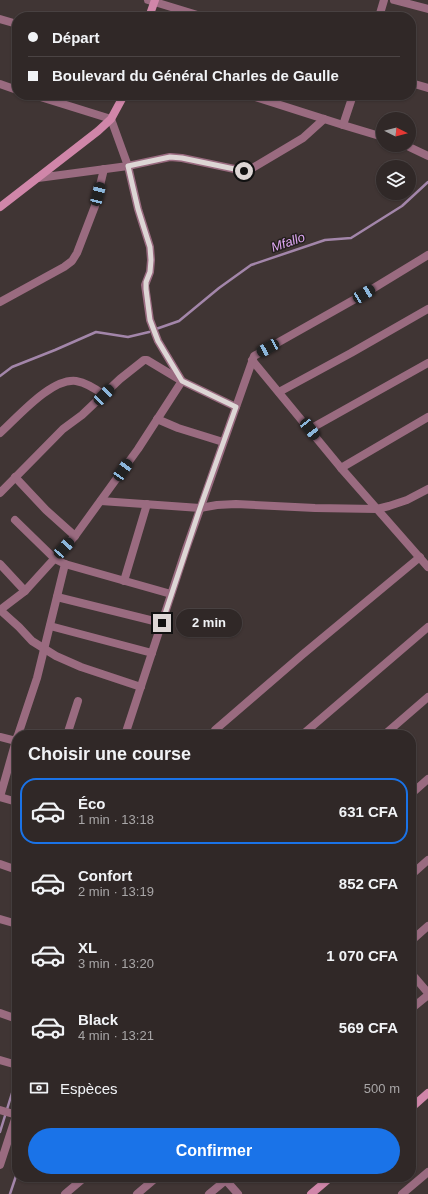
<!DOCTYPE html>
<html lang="fr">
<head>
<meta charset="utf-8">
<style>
	body { margin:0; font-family:Arial,sans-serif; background:#3c3433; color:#f1f3f6; height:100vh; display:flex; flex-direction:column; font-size:15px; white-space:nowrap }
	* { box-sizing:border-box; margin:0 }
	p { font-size:13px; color:#a8a6a7 }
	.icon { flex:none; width:22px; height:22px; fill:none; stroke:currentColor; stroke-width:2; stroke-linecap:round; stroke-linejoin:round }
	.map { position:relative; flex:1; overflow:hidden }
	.drawer { position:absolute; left:12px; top:730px; width:404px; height:452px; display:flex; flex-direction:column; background:#302827; border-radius:16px; box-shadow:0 1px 3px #0004,0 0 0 1px #4b4444 }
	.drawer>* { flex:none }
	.hud { position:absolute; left:12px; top:12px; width:404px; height:88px; border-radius:16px; box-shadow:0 1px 3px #0004,0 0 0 1px #4b4444; display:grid; align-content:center; height:88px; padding:0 16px; background:#302827 }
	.needle { width:26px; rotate:96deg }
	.controls { position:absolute; left:376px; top:112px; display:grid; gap:8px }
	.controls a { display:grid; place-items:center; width:40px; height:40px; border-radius:50%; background:#302827; box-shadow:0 1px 3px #0004,0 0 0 1px #4b4444; font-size:20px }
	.end { position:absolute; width:18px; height:18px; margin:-9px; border:5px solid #ddd6d5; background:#111; box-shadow:0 0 0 2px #111 }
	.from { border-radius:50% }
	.bubble { position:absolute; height:28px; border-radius:14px; background:#302827; box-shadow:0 1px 3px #0004,0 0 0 1px #4b4444; font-size:13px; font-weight:800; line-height:28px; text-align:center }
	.car { position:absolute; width:12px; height:24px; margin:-12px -6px; border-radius:5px; box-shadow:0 0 3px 1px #0007; background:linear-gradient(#222 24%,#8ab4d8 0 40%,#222 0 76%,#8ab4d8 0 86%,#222 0) }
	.hud b { display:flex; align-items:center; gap:14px; height:38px; font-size:15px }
	.hud b+b { border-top:1px solid #4b4444 }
	.hud i { width:10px; height:10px; background:#f1f3f6 }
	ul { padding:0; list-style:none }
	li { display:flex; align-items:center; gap:12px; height:66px; margin:0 8px 6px; padding:0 8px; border:2px solid transparent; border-radius:16px }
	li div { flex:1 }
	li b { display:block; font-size:15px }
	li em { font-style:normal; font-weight:800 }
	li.current { border-color:#1a73e8 }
	li>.icon { width:36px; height:36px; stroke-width:1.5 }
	h2 { padding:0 16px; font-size:18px; line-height:48px }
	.pay { display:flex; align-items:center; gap:10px; height:44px; padding:0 16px; font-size:15px }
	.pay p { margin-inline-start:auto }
	.action { display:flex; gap:8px; margin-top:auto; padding:8px 16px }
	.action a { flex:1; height:46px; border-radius:24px; background:#1a73e8; color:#fff; font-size:16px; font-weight:800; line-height:46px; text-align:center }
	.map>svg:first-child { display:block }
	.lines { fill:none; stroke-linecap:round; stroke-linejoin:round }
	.stream { stroke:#a386aa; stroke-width:2.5 }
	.street { stroke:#9a6b80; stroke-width:8 }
	.secondary { stroke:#d086a9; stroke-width:8 }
	.route { stroke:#ddd6d5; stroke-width:5 }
	.labels { text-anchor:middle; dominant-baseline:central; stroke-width:3; stroke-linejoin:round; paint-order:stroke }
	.water-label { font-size:13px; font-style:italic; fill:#dfa8f3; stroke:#231e1d }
</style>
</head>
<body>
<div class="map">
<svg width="428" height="1194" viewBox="0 0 428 1194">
	<rect width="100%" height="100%" fill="#403534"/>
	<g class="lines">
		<!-- stream -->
		<g class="stream">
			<path d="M156 329 179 321 219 288 251 265 325 240 351 238 402 206 428 182"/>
			<path d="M0 376 12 367 55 350 96 332 128 337 149 332"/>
			<path d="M0 1132 17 1077"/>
			<path d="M10 1194 17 1173"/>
		</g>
		<!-- street -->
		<g class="street">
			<path d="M148 0 204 17"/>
			<path d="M394 0 428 9"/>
			<path d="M379 17 384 0"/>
			<path d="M0 19 17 24"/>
			<path d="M411 83 428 88"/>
			<path d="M0 84 17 90"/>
			<path d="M249 95 343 125 383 137"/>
			<path d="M343 125 353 95"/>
			<path d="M405 145 428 156"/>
			<path d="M38 178 128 166 170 157 182 158 244 171 251 169 303 138 324 119"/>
			<path d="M0 302 64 267 72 261 77 253 95 206 104 169"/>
			<path d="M252 360 341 468 428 567"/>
			<path d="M279 392 351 353 428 309"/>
			<path d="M157 419 178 428 223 442"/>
			<path d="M310 429 428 363"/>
			<path d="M0 433C18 417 51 378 76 381 87 383 96 389 104 395"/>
			<path d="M341 468 428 417"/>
			<path d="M15 477 46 510 75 536"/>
			<path d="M0 493 63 429 82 415 120 379 144 360H147L182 381 236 407"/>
			<path d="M101 501 200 508 217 505 236 504 315 508 377 509 389 506 407 500 428 489"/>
			<path d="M15 520 55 559 65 564 171 594"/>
			<path d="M0 564 25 591"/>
			<path d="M124 581 147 504"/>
			<path d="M57 597 162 623"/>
			<path d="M0 610 25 591 75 536 138 449 182 381 158 341 150 320 145 285 150 272 151 260 150 247 138 209 128 166 111 119 34 95"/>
			<path d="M0 610 19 627 32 641 56 656 81 667 141 687"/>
			<path d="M50 626 152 653"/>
			<path d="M18 735 37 678 65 564"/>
			<path d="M67 735 78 701"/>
			<path d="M125 735 186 549 254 356 364 294 428 255"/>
			<path d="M215 735V730L302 655 420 557"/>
			<path d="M302 735 428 627"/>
			<path d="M384 735 428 697"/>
			<path d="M0 737 16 741"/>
			<path d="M411 794 428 779"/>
			<path d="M0 797 17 737"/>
			<path d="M0 797 17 802"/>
			<path d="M0 864 17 870"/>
			<path d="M411 875 428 860"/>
			<path d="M0 919 17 924"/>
			<path d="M411 941 428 926"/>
			<path d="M411 973 428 993"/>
			<path d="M411 1009 428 995"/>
			<path d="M0 1013 17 1019"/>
			<path d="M0 1060 17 1065"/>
			<path d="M0 1110 17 1115"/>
			<path d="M0 1165 17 1113"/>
			<path d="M223 1177 238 1194"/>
			<path d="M65 1194 85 1177"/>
			<path d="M137 1194 157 1177"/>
			<path d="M209 1194 226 1180"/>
			<path d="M402 1194 428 1172"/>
		</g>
		<!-- secondary -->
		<g class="secondary">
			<path d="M149 17 155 0"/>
			<path d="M0 207 98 131 111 119 124 95"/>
			<path d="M411 1108 428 1093"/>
			<path d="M311 1194 331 1177"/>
		</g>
	</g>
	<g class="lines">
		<!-- route -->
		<path class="route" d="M162 623 200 508 236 407 182 381 158 341 150 320 146 289V282L150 272 151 260 150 247 138 209 128 166 170 157 182 158 244 171"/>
	</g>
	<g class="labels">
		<!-- water labels -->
		<g class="water-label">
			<text transform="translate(288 242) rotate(-19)">Mfallo</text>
		</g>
	</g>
</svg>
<div class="controls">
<a><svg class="needle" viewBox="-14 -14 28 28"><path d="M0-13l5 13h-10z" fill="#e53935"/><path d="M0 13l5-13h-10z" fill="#a8a6a7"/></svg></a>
<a><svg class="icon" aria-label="layers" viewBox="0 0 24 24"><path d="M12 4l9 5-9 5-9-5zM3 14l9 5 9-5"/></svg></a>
</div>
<i class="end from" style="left:244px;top:171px"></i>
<i class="end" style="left:162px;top:623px"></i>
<div class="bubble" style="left:176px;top:609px;width:66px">2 min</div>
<i class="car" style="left:98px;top:194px;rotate:14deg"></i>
<i class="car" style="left:364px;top:294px;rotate:59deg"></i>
<i class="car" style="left:268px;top:348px;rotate:241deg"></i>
<i class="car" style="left:104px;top:395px;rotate:45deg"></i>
<i class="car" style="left:310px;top:429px;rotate:142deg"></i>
<i class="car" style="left:123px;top:470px;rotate:35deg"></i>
<i class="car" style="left:64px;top:548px;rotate:42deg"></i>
<div class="hud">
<b><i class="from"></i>Départ</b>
<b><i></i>Boulevard du Général Charles de Gaulle</b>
</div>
<section class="drawer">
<h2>Choisir une course</h2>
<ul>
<li class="current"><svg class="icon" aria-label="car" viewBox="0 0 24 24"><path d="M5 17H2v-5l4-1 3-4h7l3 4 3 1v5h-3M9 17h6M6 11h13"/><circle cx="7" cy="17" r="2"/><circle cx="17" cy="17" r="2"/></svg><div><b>Éco</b><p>1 min · 13:18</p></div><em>631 CFA</em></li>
<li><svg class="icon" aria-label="car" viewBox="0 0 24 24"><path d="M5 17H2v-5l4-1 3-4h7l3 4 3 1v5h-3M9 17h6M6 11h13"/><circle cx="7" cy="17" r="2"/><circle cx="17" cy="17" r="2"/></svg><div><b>Confort</b><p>2 min · 13:19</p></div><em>852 CFA</em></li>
<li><svg class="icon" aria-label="car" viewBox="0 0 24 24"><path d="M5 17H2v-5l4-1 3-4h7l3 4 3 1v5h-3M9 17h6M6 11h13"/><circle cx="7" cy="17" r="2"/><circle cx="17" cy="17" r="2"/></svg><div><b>XL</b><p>3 min · 13:20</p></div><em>1 070 CFA</em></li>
<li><svg class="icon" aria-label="car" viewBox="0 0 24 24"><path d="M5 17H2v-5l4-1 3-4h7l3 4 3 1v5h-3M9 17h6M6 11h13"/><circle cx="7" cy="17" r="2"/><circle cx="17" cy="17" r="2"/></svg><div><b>Black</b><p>4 min · 13:21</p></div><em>569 CFA</em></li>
</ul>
<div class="pay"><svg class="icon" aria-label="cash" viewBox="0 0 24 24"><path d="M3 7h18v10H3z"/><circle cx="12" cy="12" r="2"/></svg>Espèces<p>500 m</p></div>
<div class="action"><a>Confirmer</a></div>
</section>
</div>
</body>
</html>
